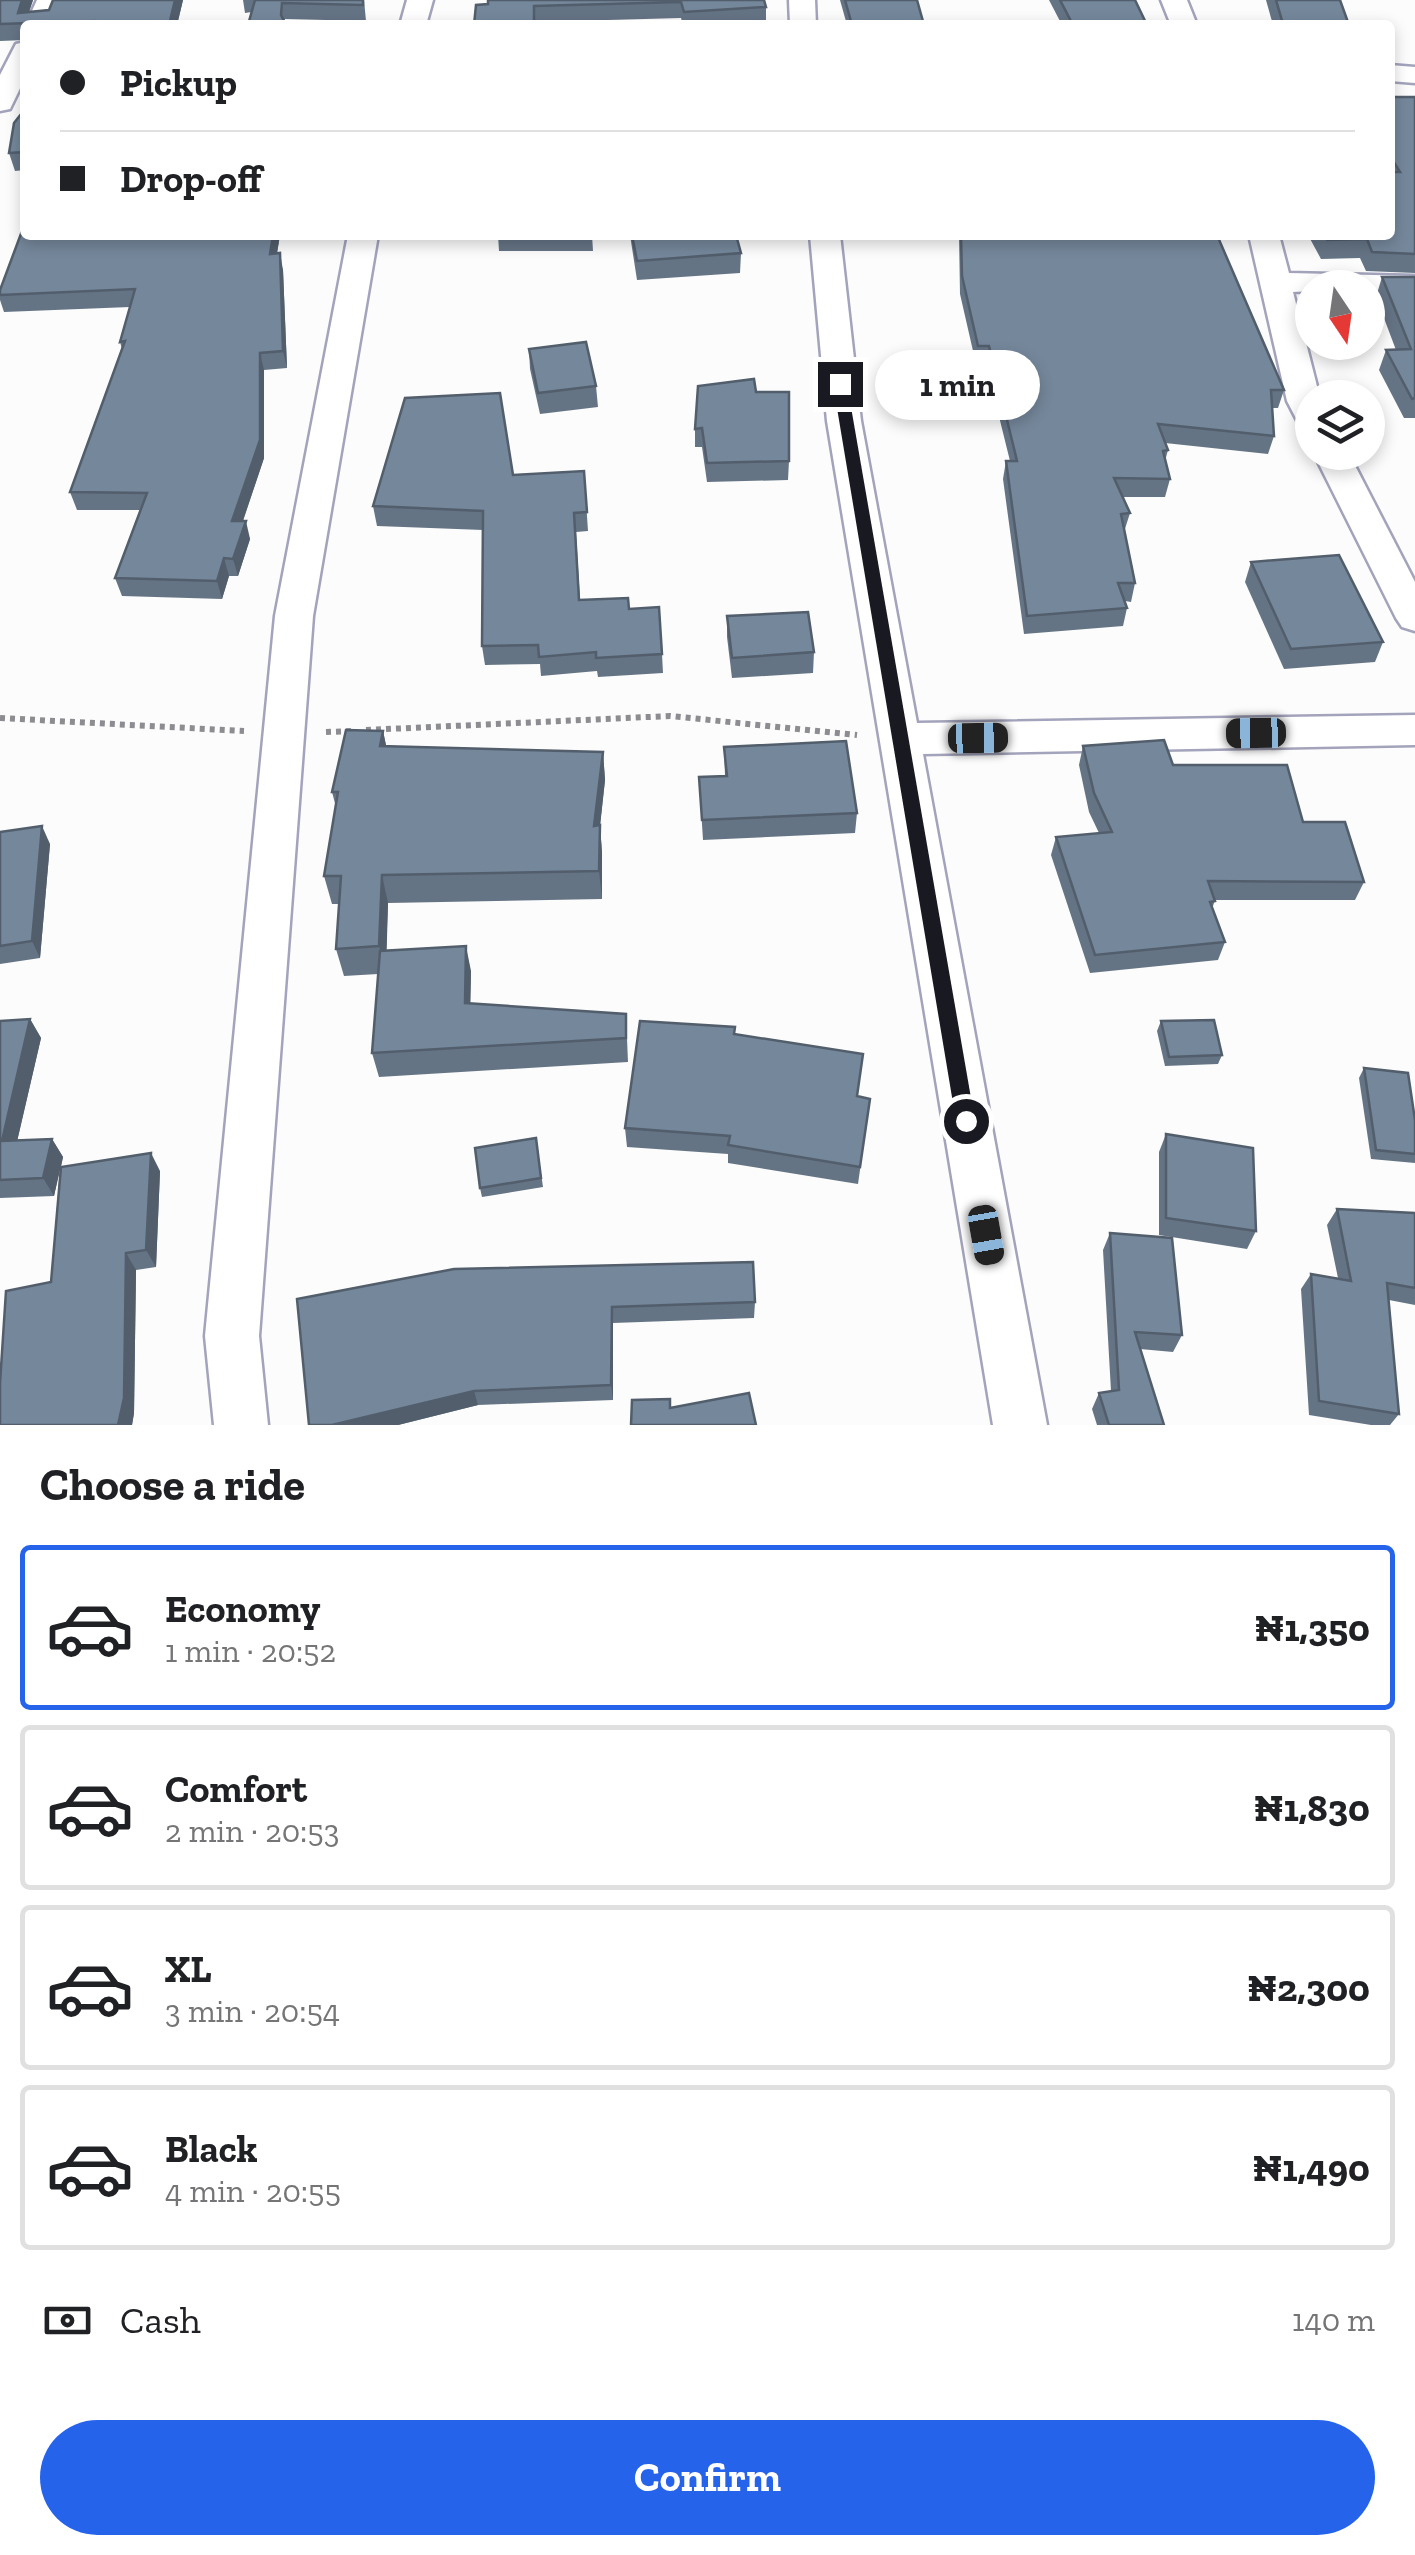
<!DOCTYPE html>
<html lang="en">
<head>
<meta charset="utf-8">
<style>
	body { margin:0; font-family:"Zilla Slab",serif; background:#f2f2f2; color:#202124; height:100vh; display:flex; flex-direction:column; font-size:38px; white-space:nowrap }
	* { box-sizing:border-box; margin:0 }
	p { font-size:32px; color:#757577 }
	.icon { flex:none; width:55px; height:55px; fill:none; stroke:currentColor; stroke-width:2; stroke-linecap:round; stroke-linejoin:round }
	.map { position:relative; height:1425px; overflow:hidden }
	.details { display:flex; flex-direction:column; background:#fff; flex:1 }
	.details>* { flex:none }
	.top-card { position:absolute; left:20px; top:20px; width:1375px; height:220px; border-radius:10px; box-shadow:0 5px 15px #0003; display:grid; align-content:center; height:220px; padding:0 40px; background:#fff }
	.needle { width:65px; rotate:167deg }
	.tools { position:absolute; left:1295px; top:270px; display:grid; gap:20px }
	.tools a { display:grid; place-items:center; width:90px; height:90px; border-radius:50%; background:#fff; box-shadow:0 5px 15px #0003; font-size:50px }
	.end { position:absolute; width:45px; height:45px; margin:-22px; border:12px solid #191922; background:#fff; box-shadow:0 0 0 5px #fff }
	.from { border-radius:50% }
	.bubble { position:absolute; height:70px; border-radius:35px; background:#fff; box-shadow:0 5px 15px #0003; font-size:32px; font-weight:700; line-height:70px; text-align:center }
	.car { position:absolute; width:30px; height:60px; margin:-30px -15px; border-radius:12px; box-shadow:0 0 8px 2px #0007; background:linear-gradient(#222 24%,#8ab4d8 0 40%,#222 0 76%,#8ab4d8 0 86%,#222 0) }
	.top-card b { display:flex; align-items:center; gap:35px; height:95px; font-size:38px }
	.top-card b+b { border-top:2px solid #e0e0e0 }
	.top-card i { width:25px; height:25px; background:#202124 }
	ul { padding:0; list-style:none }
	li { display:flex; align-items:center; gap:30px; height:165px; margin:0 20px 15px; padding:0 20px; border:5px solid #e0e0e0; border-radius:10px }
	li div { flex:1 }
	li b { display:block; font-size:38px }
	li em { font-style:normal; font-weight:700 }
	li.active { border-color:#2563eb }
	li>.icon { width:90px; height:90px; stroke-width:1.5 }
	h2 { padding:0 40px; font-size:45px; line-height:120px }
	.pay { display:flex; align-items:center; gap:25px; height:110px; padding:0 40px; font-size:38px }
	.pay p { margin-inline-start:auto }
	.action { display:flex; gap:20px; margin-top:auto; padding:20px 40px }
	.action a { flex:1; height:115px; border-radius:60px; background:#2563eb; color:#fff; font-size:40px; font-weight:700; line-height:115px; text-align:center }
	.map>svg:first-child { display:block }
	.lines { fill:none; stroke-linecap:round; stroke-linejoin:round }
	.street-casing { stroke:#a3a3bc; stroke-width:5 }
	.path { stroke:#8d8d91; stroke-width:6; stroke-dasharray:5 5; stroke-linecap:butt }
	.street { fill:#fff; fill-rule:evenodd }
	.wall { fill:#657485 }
	.shaded-wall { fill:#525e6c }
	.building { fill:#75879b; stroke:#525e6c; stroke-width:2.5 }
	.route { fill:#191922 }
</style>
</head>
<body>
<div class="map">
<svg width="1415" height="1425" viewBox="0 0 1415 1425">
	<rect width="100%" height="100%" fill="#fcfcfc"/>
	<g class="lines">
		<!-- street casing -->
		<g class="street-casing">
			<g id="street">
				<path d="M37 0H63L50 25 25 26Z"/>
				<path d="M407 0H433L426 25H400Z"/>
				<path d="M789 0H815L816 25H790Z"/>
				<path d="M1161 0H1187L1197 25H1171Z"/>
				<path d="M25 42V78L10 109 0 111V75L16 44Z"/>
				<path d="M1390 65 1415 67V83L1390 81Z"/>
				<path d="M348 235H378L313 616 259 1336 268 1425H214L205 1336 275 616Z"/>
				<path d="M810 235H840L861 421 917 723 1415 715V745L923 754 1047 1425H993L827 421Z"/>
				<path d="M1249 235H1279L1289 273 1415 276V294L1368 293V288L1293 292 1320 398H1312V429L1300 426 1287 401Z"/>
				<path d="M1313 452H1348L1415 582V631L1402 627 1396 618Z"/>
			</g>
		</g>
		<!-- path -->
		<g class="path">
			<path d="M0 718 244 731"/>
			<path d="M366 730 670 716 857 735"/>
			<path d="M326 732 354 731"/>
		</g>
		<!-- street -->
		<use href="#street" class="street"/>
	</g>
	<!-- wall -->
	<g class="wall">
		<path d="M0 0H33L29 12 183 0 177 25H25V40L0 41Z"/>
		<path d="M243 0H364L366 21 285 19V23L252 12 245 13Z"/>
		<path d="M764 0 766 7V24L744 25H683L681 18 535 22 488 4Z"/>
		<path d="M840 0H917L924 25H847Z"/>
		<path d="M1049 0H1135L1147 25H1062Z"/>
		<path d="M1266 0H1340L1349 25H1273Z"/>
		<path d="M1390 97H1415V273L1366 271 1360 258 1321 259 1308 235H1390Z"/>
		<path d="M25 109V170L15 171 9 153Z"/>
		<path d="M25 235H280L277 253 283 270 287 368 264 370V458L243 521 250 539 238 576H229L222 599 122 596 115 578 140 510H77L70 492 122 349 120 342 130 307 4 312 0 300V290Z"/>
		<path d="M498 235H592L593 251H499Z"/>
		<path d="M630 235H736L741 253 740 273 637 280Z"/>
		<path d="M959 235H1217L1284 390 1278 408H1272L1274 436 1268 454 1165 443 1168 450 1165 461 1170 479 1165 497H1122L1130 513 1124 532 1135 583 1131 602 1125 601 1127 608 1123 626 1024 634 1003 479 1006 461H1010L986 364H976L960 294Z"/>
		<path d="M1382 277H1415V418H1404L1379 370 1386 350H1396L1376 297Z"/>
		<path d="M529 349 596 386 598 407 540 414 530 369Z"/>
		<path d="M756 392 789 461 788 480 707 482 702 447H695V429Z"/>
		<path d="M584 471 588 531 576 532 580 600 629 609 662 654 663 673 598 677 597 671 541 676 540 664 485 665 482 646 483 530 377 526 373 506 513 475Z"/>
		<path d="M1251 562 1383 642 1375 662 1284 669 1245 582Z"/>
		<path d="M727 616 814 652 813 673 732 678 727 637Z"/>
		<path d="M383 731 386 746 603 752 605 780 600 825 602 853V899L388 903 386 951 471 971 470 1003 626 1014 628 1062 379 1077 372 1053 378 974 344 976 336 949 339 904H332L324 876 336 807 332 792Z"/>
		<path d="M1083 746 1173 765 1303 822 1364 882 1355 900H1215L1212 909 1225 942 1218 960 1090 973 1051 855 1056 837 1099 833 1089 812 1079 765Z"/>
		<path d="M724 747 857 813 855 833 703 840 699 777 725 776Z"/>
		<path d="M0 832 50 844 40 958 0 964Z"/>
		<path d="M30 1019 41 1038 17 1141 52 1139 63 1157 61 1167 160 1171 156 1267 136 1270 134 1413 132 1425H0L51 1282 60 1168 54 1196 0 1198V1021Z"/>
		<path d="M1161 1021 1222 1055 1218 1064 1165 1066 1157 1031Z"/>
		<path d="M735 1034 857 1096 870 1099 858 1184 728 1163V1154L627 1147 625 1128Z"/>
		<path d="M1364 1068 1415 1120V1163L1371 1159 1359 1078Z"/>
		<path d="M1166 1134 1256 1231 1247 1249 1159 1235V1152Z"/>
		<path d="M536 1138 543 1187 482 1197 480 1188Z"/>
		<path d="M1337 1209 1415 1213V1305L1389 1300 1399 1414 1390 1425H1371L1309 1415 1301 1289 1311 1274 1338 1278 1327 1225Z"/>
		<path d="M1110 1233 1182 1335 1173 1352 1140 1349 1164 1425H1097L1092 1409 1099 1393 1111 1391 1103 1250Z"/>
		<path d="M297 1299 755 1302 754 1318 613 1323V1400L478 1405 398 1425H309Z"/>
	</g>
	<!-- shaded-wall -->
	<g class="shaded-wall">
		<path d="M22 0H33L25 23 18 13Z"/>
		<path d="M175 0H183L177 25H169Z"/>
		<path d="M273 235H280L274 271 270 254Z"/>
		<path d="M280 253 283 270 287 368 283 351Z"/>
		<path d="M260 353 264 370V458L237 538 232 521Z"/>
		<path d="M246 521 250 539 238 576 233 559Z"/>
		<path d="M224 558 229 576 222 599 217 581Z"/>
		<path d="M383 731 389 759 380 746Z"/>
		<path d="M603 752 605 780 597 854 594 826Z"/>
		<path d="M600 825 602 853V899L599 871Z"/>
		<path d="M42 826 50 844 40 958 32 941Z"/>
		<path d="M382 875 388 903 386 974 379 946Z"/>
		<path d="M466 946 471 971 470 1027 465 1003Z"/>
		<path d="M30 1019 41 1038 13 1159 2 1141Z"/>
		<path d="M52 1139 63 1157 54 1196 43 1178Z"/>
		<path d="M151 1153 160 1171 156 1267 146 1250Z"/>
		<path d="M126 1253 136 1270 134 1413 132 1425H118Z"/>
		<path d="M612 1307 613 1323V1400L611 1385Z"/>
		<path d="M474 1391 478 1405 398 1425H332Z"/>
	</g>
	<!-- building -->
	<g class="building">
		<path d="M0 0H22L18 13 49 10 53 0H175L169 25H90L93 21 0 24Z"/>
		<path d="M255 0H363V5L282 3 281 15 286 25H248Z"/>
		<path d="M488 0H764L766 7 684 12 681 2 534 6V25H474L476 5 488 4Z"/>
		<path d="M845 0H917L924 25H852Z"/>
		<path d="M1060 0H1135L1147 25H1073Z"/>
		<path d="M1276 0H1340L1349 25 1283 24Z"/>
		<path d="M1390 97H1415V254L1372 252 1367 239 1327 240 1324 235H1390V172H1400L1390 156Z"/>
		<path d="M25 109V152L9 153 14 123Z"/>
		<path d="M25 223V235H273L270 254 280 253 283 351 260 353V440L232 521H246L233 559 224 558 217 581 115 578 147 493 70 492 125 341 120 342 135 289 0 295V290Z"/>
		<path d="M632 235H736L741 253 637 261Z"/>
		<path d="M961 235H1217L1284 390H1271L1274 436 1158 424 1168 450 1163 451 1170 479 1114 478 1130 513 1121 514 1135 583H1118L1127 608 1027 616 1006 461H1017L989 346H978L962 276Z"/>
		<path d="M1382 277H1415V398L1412 399 1386 350 1411 349Z"/>
		<path d="M586 342 596 386 538 393 529 349Z"/>
		<path d="M754 379 756 392H789V461L707 463 702 428 695 429 698 386Z"/>
		<path d="M500 393 513 475 584 471 587 512 574 513 579 600 628 598 629 609 659 607 662 654 596 658V652L539 657 538 645 482 646 483 511 373 506 405 398Z"/>
		<path d="M1339 555 1383 642 1291 649 1251 562Z"/>
		<path d="M808 612 814 652 732 658 727 616Z"/>
		<path d="M346 730 383 731 380 746 603 752 594 826 600 825 599 871 382 875 379 946 336 949 341 876H324L338 792H332Z"/>
		<path d="M1164 740 1173 765H1287L1303 822H1345L1364 882 1208 881 1215 901 1210 902 1225 942 1095 955 1056 837 1112 832 1094 793 1083 746Z"/>
		<path d="M846 741 857 813 702 820 699 777 727 776 724 747Z"/>
		<path d="M42 826 32 941 0 946V832Z"/>
		<path d="M466 946 465 1003 626 1014V1038L372 1053 380 951Z"/>
		<path d="M30 1019 2 1141 52 1139 43 1178 0 1180V1021Z"/>
		<path d="M1214 1020 1222 1055 1169 1057 1161 1021Z"/>
		<path d="M640 1021 735 1027 734 1034 863 1054 857 1096 870 1099 860 1167 728 1145 730 1136 625 1128Z"/>
		<path d="M1364 1068 1408 1073 1415 1120V1154L1376 1150Z"/>
		<path d="M1166 1134 1253 1148 1256 1231 1166 1218Z"/>
		<path d="M536 1138 541 1178 480 1188 475 1148Z"/>
		<path d="M151 1153 146 1250 126 1253 124 1398 118 1425H0V1383L6 1291 51 1282 61 1167Z"/>
		<path d="M1337 1209 1415 1213V1288L1387 1283 1399 1414 1319 1401 1311 1274 1351 1281Z"/>
		<path d="M1110 1233 1172 1238 1182 1335 1135 1332 1164 1425H1109L1099 1393 1119 1390Z"/>
		<path d="M753 1262 755 1302 612 1307 611 1385 474 1391 332 1425H309L297 1299 454 1269Z"/>
		<path d="M749 1393 756 1425H631L632 1400 670 1399V1408Z"/>
	</g>
	<!-- route -->
	<path class="route" d="M840 379 847 384 975 1121 966 1130 956 1121 833 384Z"/>
</svg>
<div class="tools">
<a><svg class="needle" viewBox="-14 -14 28 28"><path d="M0-13l5 13h-10z" fill="#e53935"/><path d="M0 13l5-13h-10z" fill="#757577"/></svg></a>
<a><svg class="icon" aria-label="layers" viewBox="0 0 24 24"><path d="M12 4l9 5-9 5-9-5zM3 14l9 5 9-5"/></svg></a>
</div>
<i class="end from" style="left:966px;top:1121px"></i>
<i class="end" style="left:840px;top:384px"></i>
<div class="bubble" style="left:875px;top:350px;width:165px">1 min</div>
<i class="car" style="left:1256px;top:733px;rotate:269deg"></i>
<i class="car" style="left:978px;top:738px;rotate:89deg"></i>
<i class="car" style="left:986px;top:1235px;rotate:170deg"></i>
<div class="top-card">
<b><i class="from"></i>Pickup</b>
<b><i></i>Drop-off</b>
</div>
</div>
<section class="details">
<h2>Choose a ride</h2>
<ul>
<li class="active"><svg class="icon" aria-label="car" viewBox="0 0 24 24"><path d="M5 17H2v-5l4-1 3-4h7l3 4 3 1v5h-3M9 17h6M6 11h13"/><circle cx="7" cy="17" r="2"/><circle cx="17" cy="17" r="2"/></svg><div><b>Economy</b><p>1 min · 20:52</p></div><em>₦1,350</em></li>
<li><svg class="icon" aria-label="car" viewBox="0 0 24 24"><path d="M5 17H2v-5l4-1 3-4h7l3 4 3 1v5h-3M9 17h6M6 11h13"/><circle cx="7" cy="17" r="2"/><circle cx="17" cy="17" r="2"/></svg><div><b>Comfort</b><p>2 min · 20:53</p></div><em>₦1,830</em></li>
<li><svg class="icon" aria-label="car" viewBox="0 0 24 24"><path d="M5 17H2v-5l4-1 3-4h7l3 4 3 1v5h-3M9 17h6M6 11h13"/><circle cx="7" cy="17" r="2"/><circle cx="17" cy="17" r="2"/></svg><div><b>XL</b><p>3 min · 20:54</p></div><em>₦2,300</em></li>
<li><svg class="icon" aria-label="car" viewBox="0 0 24 24"><path d="M5 17H2v-5l4-1 3-4h7l3 4 3 1v5h-3M9 17h6M6 11h13"/><circle cx="7" cy="17" r="2"/><circle cx="17" cy="17" r="2"/></svg><div><b>Black</b><p>4 min · 20:55</p></div><em>₦1,490</em></li>
</ul>
<div class="pay"><svg class="icon" aria-label="cash" viewBox="0 0 24 24"><path d="M3 7h18v10H3z"/><circle cx="12" cy="12" r="2"/></svg>Cash<p>140 m</p></div>
<div class="action"><a>Confirm</a></div>
</section>
</body>
</html>
